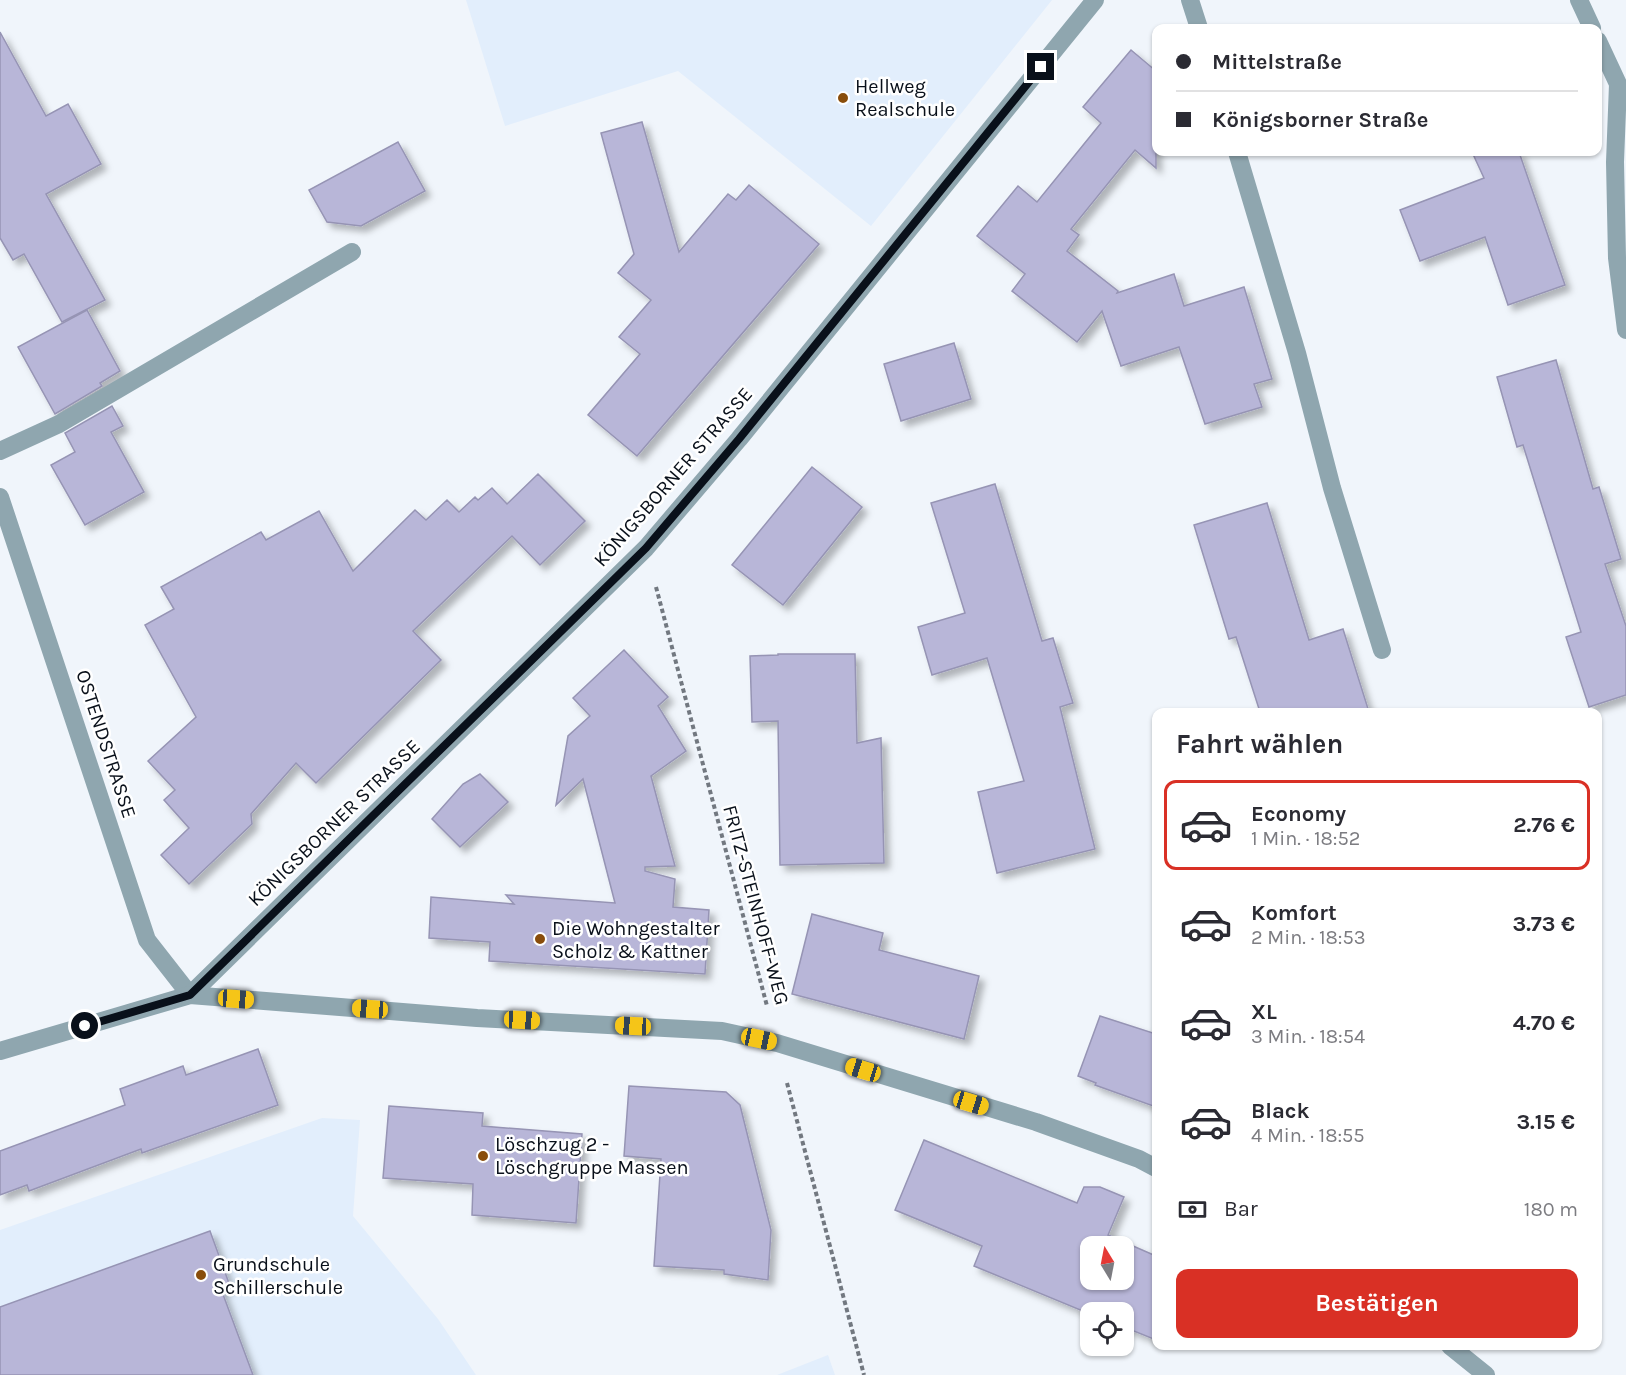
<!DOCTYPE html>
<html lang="de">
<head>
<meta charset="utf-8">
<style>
	body { margin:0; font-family:Karla,sans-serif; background:#f7f7f7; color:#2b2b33; height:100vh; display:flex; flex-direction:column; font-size:22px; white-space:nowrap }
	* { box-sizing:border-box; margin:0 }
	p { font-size:20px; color:#7c7c81 }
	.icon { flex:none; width:33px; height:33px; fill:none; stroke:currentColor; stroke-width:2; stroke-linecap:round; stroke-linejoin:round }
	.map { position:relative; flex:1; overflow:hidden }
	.details { position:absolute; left:1152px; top:708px; width:450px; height:642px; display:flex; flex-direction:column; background:#fff; border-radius:12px; box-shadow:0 2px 4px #0004 }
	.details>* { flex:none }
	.hud { position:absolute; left:1152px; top:24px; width:450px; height:132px; border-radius:12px; box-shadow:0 2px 4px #0004; display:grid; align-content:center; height:132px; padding:0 24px; background:#fff }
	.needle { width:39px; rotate:350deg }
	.controls { position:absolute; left:1080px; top:1236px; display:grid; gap:12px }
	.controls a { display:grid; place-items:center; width:54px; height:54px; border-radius:12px; background:#fff; box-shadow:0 2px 4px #0004; font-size:30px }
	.end { position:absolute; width:27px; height:27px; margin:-14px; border:8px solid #09101a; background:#fff; box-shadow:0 0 0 3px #fff }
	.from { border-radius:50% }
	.car { position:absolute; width:18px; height:36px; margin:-18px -9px; border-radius:8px; box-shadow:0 0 4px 2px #0007; background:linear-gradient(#f5c518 24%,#345 0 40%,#f5c518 0 76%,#345 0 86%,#f5c518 0) }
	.hud b { display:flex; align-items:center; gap:21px; height:57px; font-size:22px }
	.hud b+b { border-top:2px solid #e1e1e2 }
	.hud i { width:15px; height:15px; background:#2b2b33 }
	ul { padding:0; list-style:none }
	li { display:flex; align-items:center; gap:18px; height:90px; margin:0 12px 9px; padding:0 12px; border:3px solid transparent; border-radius:12px }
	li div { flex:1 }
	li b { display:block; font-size:22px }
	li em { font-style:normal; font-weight:700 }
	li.current { border-color:#d93025 }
	li>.icon { width:54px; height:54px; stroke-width:1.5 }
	h2 { padding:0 24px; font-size:27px; line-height:72px }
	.pay { display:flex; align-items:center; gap:15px; height:66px; padding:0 24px; font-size:22px }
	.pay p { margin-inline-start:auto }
	.primary-button { display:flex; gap:12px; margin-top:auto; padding:12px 24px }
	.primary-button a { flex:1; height:69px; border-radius:12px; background:#d93025; color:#fff; font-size:24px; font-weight:700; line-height:69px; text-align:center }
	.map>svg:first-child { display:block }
	.built { fill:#e2eefc }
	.building { fill:#b8b6d8; stroke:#9694b4; stroke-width:1.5; fill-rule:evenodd; filter:url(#shadow) }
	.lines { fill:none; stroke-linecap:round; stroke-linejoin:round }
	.path { stroke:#727880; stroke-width:4; stroke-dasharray:4.5 3; stroke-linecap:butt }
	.service { stroke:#8fa6af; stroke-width:18 }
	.minor { stroke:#8fa6af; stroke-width:18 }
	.route { stroke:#09101a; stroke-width:8 }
	.poi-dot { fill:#894d0b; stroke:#fff; stroke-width:2 }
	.labels { text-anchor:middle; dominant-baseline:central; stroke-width:5; stroke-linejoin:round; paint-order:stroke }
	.poi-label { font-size:20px; fill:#09101a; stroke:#fff; text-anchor:start }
	.street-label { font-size:20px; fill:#09101a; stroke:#fff }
</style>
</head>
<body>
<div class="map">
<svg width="1626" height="1375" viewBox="0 0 1626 1375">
	<defs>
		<filter id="shadow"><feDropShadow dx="5.5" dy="5.5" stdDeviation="3" flood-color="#0004"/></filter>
	</defs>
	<rect width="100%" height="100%" fill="#f0f5fb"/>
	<!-- built -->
	<g class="built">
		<path d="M466 0H1052L871 226 678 71 505 126Z"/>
		<path d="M322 1118 360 1120 353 1216 438 1319 476 1375H0V1230Z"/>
		<path d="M828 1355 835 1375H777Z"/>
	</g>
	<!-- building -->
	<g class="building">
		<path d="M0 32 46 116 68 104 101 164 46 194 105 300 62 322 24 254 13 260 0 238Z"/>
		<path d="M1131 50 1156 71V168L1135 150 1071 229 1079 235 1067 251 1118 291 1117 293 1174 274 1184 306 1244 287 1272 379 1254 384 1262 407 1205 424 1179 347 1121 366 1102 311 1077 342 1012 291 1025 274 977 236 1018 186 1037 202 1101 123 1083 107Z"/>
		<path d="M642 122 679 252 728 194 736 200 749 185 819 244 637 456 588 415 640 354 619 337 651 300 618 273 634 254 601 133Z"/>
		<path d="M398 142 425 191 361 226 327 222 309 190Z"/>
		<path d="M1472 152H1519L1565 285 1508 305 1485 237 1420 261 1400 210 1484 178Z"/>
		<path d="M87 310 120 371 100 383 102 386 55 414 18 347Z"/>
		<path d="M954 343 971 399 901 421 884 364Z"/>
		<path d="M1556 360 1593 489 1599 487 1621 559 1605 564 1626 626V695L1589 707 1566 637 1581 632 1523 445 1517 447 1497 377Z"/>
		<path d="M112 406 123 426 111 432 144 492 85 525 51 465 75 452 65 433Z"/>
		<path d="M812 467 862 507 783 605 732 565Z"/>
		<path d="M538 474 585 521 540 565 512 536 413 631 441 660 316 783 296 763 251 814 252 824 189 884 161 855 189 828 164 800 175 790 148 761 196 717 145 625 174 609 161 587 261 532 266 540 319 511 353 571 415 510 426 520 447 500 459 512 475 497 478 500 492 488 507 504Z"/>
		<path d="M995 484 1042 641 1053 638 1073 703 1060 707 1095 849 997 873 978 792 1024 781 987 658 932 675 918 627 965 613 931 503Z"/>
		<path d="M1267 503 1309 640 1343 629 1369 712H1260L1236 637 1229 639 1194 525Z"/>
		<path d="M624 650 668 697 658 706 686 751 651 776 675 866 645 867V871L675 879 673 907 709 910 705 974 489 961 490 942 429 938 431 897 514 904 506 895 615 903 583 779 556 805 568 736 590 716 573 698Z"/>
		<path d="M778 654H855L857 743 881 738 884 863 780 865 778 721 752 722 750 656 778 655Z"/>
		<path d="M480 774 508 802 460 847 432 819 463 784Z"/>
		<path d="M812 914 883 933 879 950 979 976 964 1039 792 994Z"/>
		<path d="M1100 1016 1156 1034V1107L1095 1085 1096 1083 1078 1076Z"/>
		<path d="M258 1049 278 1105 142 1153 141 1149 29 1191 27 1185 0 1195V1151L125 1105 120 1089 183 1066 186 1075Z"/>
		<path d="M629 1086 726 1092 740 1105 771 1230 768 1280 724 1274V1270L654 1266 661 1159 624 1156Z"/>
		<path d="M389 1106 483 1113 482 1126 582 1134 576 1223 472 1215 473 1184 383 1178Z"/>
		<path d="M924 1140 1077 1203 1084 1187H1100L1124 1197 1108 1235 1156 1256V1340L1124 1327V1312L1090 1314 974 1266 982 1246 895 1210ZM1090 1246H1124V1280H1090Z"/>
		<path d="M210 1231 230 1286 221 1289 253 1375H0V1307Z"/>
	</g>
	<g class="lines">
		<!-- path -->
		<g class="path">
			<path d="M656 587 767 1006"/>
			<path d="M787 1083 864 1375"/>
		</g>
		<!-- service -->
		<g class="service">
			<path d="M1190 0 1199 28"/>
			<path d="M1237 152 1297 353 1332 488 1382 650"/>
			<path d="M0 451 59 424 352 252"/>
		</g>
		<!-- minor -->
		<g class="minor">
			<path d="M1579 0 1592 28"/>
			<path d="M1598 41 1618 84 1615 162 1617 258 1626 330"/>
			<path d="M0 497 147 940 190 995"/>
			<path d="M190 995 646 548 739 439 1095 0"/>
			<path d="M0 1051 190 995 477 1018 722 1031 777 1043 1036 1122 1139 1159 1156 1168"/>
			<path d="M1450 1346 1486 1375"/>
		</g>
	</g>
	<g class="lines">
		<!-- route -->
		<path class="route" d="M85 1026 190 995 646 548 739 439 1041 67"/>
	</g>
	<!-- markers -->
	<g class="poi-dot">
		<circle cx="843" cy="98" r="6"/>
		<circle cx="540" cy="939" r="6"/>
		<circle cx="483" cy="1156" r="6"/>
		<circle cx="201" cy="1275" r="6"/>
	</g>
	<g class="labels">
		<!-- poi labels -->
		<g class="poi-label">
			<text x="855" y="86">Hellweg<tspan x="855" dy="23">Realschule</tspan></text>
			<text x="552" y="928">Die Wohngestalter<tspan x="552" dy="23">Scholz &amp; Kattner</tspan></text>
			<text x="495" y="1144">Löschzug 2 -<tspan x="495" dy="23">Löschgruppe Massen</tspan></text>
			<text x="213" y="1264">Grundschule<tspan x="213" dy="23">Schillerschule</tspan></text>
		</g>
		<!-- street labels -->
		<g class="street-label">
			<text transform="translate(673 477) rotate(-49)">KÖNIGSBORNER STRASSE</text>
			<text transform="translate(106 744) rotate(72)">OSTENDSTRASSE</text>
			<text transform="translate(334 823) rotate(-44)">KÖNIGSBORNER STRASSE</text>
			<text transform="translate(756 905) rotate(75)">FRITZ-STEINHOFF-WEG</text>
		</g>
	</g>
</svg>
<div class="controls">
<a><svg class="needle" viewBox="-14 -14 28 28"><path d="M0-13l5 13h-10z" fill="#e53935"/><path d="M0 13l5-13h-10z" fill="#7c7c81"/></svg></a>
<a><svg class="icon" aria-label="locate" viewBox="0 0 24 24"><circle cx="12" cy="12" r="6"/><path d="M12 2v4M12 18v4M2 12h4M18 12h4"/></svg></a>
</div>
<i class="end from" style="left:85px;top:1026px"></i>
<i class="end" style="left:1041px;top:67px"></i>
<i class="car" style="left:236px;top:999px;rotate:94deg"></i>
<i class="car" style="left:370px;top:1009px;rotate:274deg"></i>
<i class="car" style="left:522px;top:1020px;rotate:93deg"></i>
<i class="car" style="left:633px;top:1026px;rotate:273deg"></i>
<i class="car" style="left:759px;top:1039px;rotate:102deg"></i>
<i class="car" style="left:863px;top:1070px;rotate:287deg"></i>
<i class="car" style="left:971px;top:1103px;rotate:107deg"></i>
<div class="hud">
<b><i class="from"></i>Mittelstraße</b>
<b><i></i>Königsborner Straße</b>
</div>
<section class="details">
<h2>Fahrt wählen</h2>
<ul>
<li class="current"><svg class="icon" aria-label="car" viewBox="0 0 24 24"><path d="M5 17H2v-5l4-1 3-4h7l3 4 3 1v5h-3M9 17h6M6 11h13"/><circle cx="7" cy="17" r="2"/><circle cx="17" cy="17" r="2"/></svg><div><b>Economy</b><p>1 Min. · 18:52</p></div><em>2.76 €</em></li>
<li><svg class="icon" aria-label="car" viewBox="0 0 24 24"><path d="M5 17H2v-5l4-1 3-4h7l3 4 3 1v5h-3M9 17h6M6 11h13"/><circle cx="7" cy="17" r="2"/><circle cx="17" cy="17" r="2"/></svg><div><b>Komfort</b><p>2 Min. · 18:53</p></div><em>3.73 €</em></li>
<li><svg class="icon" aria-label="car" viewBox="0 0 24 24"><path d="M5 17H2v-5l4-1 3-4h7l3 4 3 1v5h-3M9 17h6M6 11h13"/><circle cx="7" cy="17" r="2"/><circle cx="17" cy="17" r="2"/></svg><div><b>XL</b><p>3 Min. · 18:54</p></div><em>4.70 €</em></li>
<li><svg class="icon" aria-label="car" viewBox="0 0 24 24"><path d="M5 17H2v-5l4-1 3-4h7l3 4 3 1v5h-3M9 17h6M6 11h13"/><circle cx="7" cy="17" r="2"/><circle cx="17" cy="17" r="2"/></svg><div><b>Black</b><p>4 Min. · 18:55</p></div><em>3.15 €</em></li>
</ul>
<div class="pay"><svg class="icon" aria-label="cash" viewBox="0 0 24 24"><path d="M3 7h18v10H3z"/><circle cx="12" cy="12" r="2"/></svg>Bar<p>180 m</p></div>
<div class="primary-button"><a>Bestätigen</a></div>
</section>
</div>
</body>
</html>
